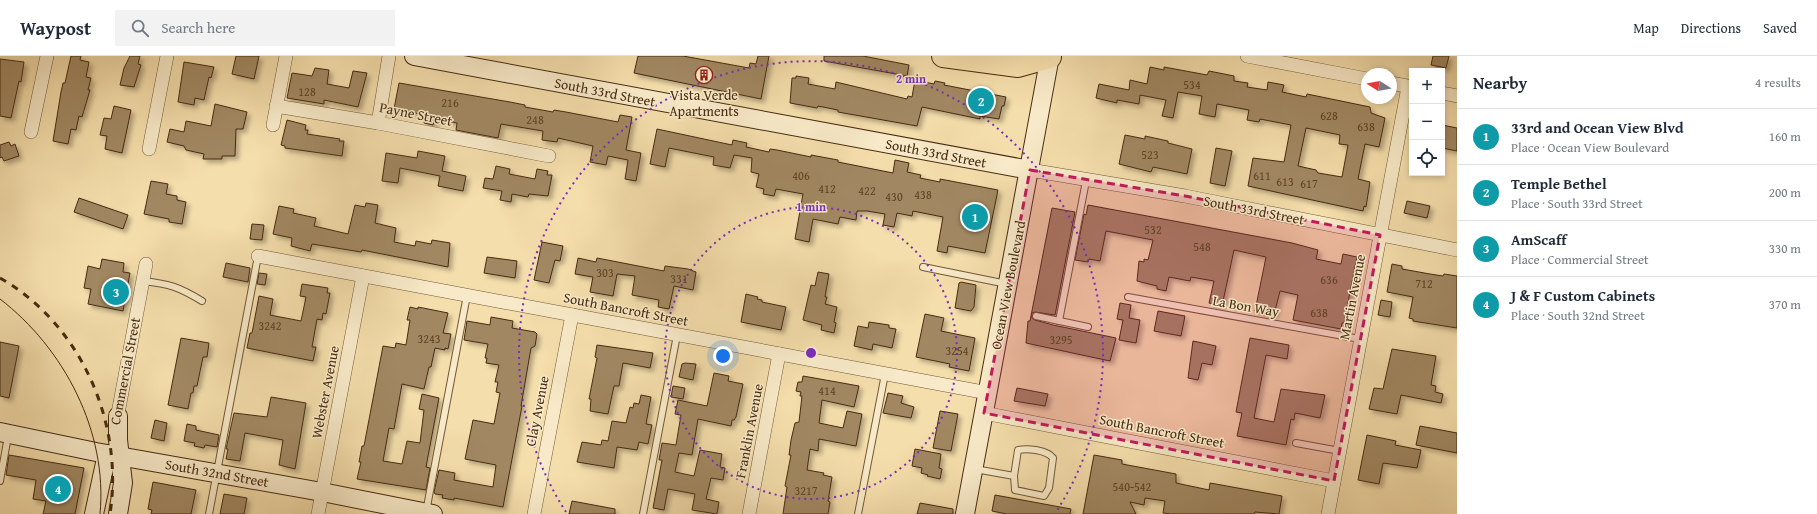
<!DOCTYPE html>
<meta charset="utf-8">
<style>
body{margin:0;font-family:"Gentium Book Plus",serif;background:#f2f2f3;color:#1f2937}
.controls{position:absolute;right:12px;top:12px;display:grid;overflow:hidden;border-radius:0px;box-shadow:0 2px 6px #0003}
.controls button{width:36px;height:36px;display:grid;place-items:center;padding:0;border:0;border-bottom:1px solid #e0e1e3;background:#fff;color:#1f2937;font:20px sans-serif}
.compass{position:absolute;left:1361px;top:12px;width:36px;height:36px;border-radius:50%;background:#fff;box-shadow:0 2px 6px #0003;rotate:281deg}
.you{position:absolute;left:723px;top:300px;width:14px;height:14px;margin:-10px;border:3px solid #fff;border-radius:50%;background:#1a73e8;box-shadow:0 0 0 6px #1a73e833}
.badge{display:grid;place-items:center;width:26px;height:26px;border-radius:50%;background:#ea580c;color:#fff;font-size:13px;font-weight:700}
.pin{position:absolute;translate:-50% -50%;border:2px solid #fff;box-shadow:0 1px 4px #0006}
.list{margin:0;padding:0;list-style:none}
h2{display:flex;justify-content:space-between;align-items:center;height:52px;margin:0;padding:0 16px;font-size:17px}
h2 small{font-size:13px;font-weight:400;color:#747a83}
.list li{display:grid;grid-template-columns:26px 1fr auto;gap:12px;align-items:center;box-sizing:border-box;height:56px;padding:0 16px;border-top:1px solid #e0e1e3}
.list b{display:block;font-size:15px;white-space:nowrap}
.list p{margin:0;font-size:13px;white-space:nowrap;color:#747a83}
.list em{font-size:13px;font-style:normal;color:#747a83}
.icon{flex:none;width:22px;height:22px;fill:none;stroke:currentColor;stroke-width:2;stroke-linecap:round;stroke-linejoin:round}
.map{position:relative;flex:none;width:1457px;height:458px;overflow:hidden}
header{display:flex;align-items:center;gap:24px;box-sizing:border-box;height:56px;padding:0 20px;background:#fff;border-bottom:1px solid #e0e1e3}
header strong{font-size:19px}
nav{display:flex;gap:22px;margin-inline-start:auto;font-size:14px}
.search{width:280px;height:36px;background:#f2f2f3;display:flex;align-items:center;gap:10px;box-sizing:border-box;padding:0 14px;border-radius:0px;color:#747a83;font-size:15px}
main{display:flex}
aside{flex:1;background:#fff}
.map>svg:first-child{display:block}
.building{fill:#a18862;stroke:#472a12;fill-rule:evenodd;filter:url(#shadow)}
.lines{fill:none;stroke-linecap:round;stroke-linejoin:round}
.lane-casing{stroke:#725738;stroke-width:8}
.street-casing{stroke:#725738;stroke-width:14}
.secondary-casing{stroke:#472a12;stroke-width:20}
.highway-casing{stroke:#472a12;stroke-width:24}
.lane{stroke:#f8eac8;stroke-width:6}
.street{stroke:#f8eac8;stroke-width:13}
.secondary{stroke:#f8eac8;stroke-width:18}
.highway{stroke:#f4deab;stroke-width:22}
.tram{stroke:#472a12;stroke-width:1}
.rail{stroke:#472a12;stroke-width:3;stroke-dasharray:7 7;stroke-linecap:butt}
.marked{fill:#c2185b;fill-opacity:0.2;stroke:#c2185b;stroke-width:3;stroke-dasharray:8 5;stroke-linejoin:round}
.ring{fill:none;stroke:#7b2cbf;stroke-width:2;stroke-dasharray:2 4}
.labels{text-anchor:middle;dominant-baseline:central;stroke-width:3;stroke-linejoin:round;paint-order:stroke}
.number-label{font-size:12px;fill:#5e4226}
.street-label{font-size:14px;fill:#472a12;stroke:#f8eac8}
.poi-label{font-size:14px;fill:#472a12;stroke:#f8eac8}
.centre{fill:#7b2cbf;stroke:#f8eac8;stroke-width:2}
.ring-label{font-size:12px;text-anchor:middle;font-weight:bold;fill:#7b2cbf;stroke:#f8eac8;stroke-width:3;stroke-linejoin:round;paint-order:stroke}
</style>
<header>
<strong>Waypost</strong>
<div class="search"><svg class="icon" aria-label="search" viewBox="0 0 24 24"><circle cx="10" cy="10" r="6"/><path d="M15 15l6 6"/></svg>Search here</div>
<nav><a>Map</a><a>Directions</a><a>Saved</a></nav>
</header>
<main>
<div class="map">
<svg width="1457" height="458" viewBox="0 0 1457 458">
<defs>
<filter id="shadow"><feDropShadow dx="3.5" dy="3.5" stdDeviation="2" flood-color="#0004"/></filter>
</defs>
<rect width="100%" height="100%" fill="#f4deab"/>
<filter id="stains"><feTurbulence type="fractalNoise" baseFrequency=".005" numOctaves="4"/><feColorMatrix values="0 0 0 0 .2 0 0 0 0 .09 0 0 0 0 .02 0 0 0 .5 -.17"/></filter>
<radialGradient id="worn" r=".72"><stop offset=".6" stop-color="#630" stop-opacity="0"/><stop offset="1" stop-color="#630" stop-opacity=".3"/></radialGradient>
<g class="building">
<path d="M 71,0 L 81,0 L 80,4 L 89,6 L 86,21 L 91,22 L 88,34 L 90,34 L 82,61 L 79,60 L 76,74 L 71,73 L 68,88 L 53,85 L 61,36 L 63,27 L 65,27 Z"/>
<path d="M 130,0 L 140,0 L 138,8 L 141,9 L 134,31 L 120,29 L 124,12 Z"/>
<path d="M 236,0 L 259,0 L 254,23 L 232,18 Z"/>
<path d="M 638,0 L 683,0 L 749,12 L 750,7 L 756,8 L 758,0 L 769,0 L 761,43 L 634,17 Z"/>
<path d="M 824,0 L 863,0 L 909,9 L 907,20 L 824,5 Z"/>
<path d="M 1433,0 L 1449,0 L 1446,12 L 1431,9 Z"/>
<path d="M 0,3 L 24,6 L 21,26 L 19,25 L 11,62 L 0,60 Z"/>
<path d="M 184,6 L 214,11 L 211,22 L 209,21 L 204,44 L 195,42 L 194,49 L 178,46 Z"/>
<path d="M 1150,11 L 1164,14 L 1164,11 L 1207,19 L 1209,15 L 1234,20 L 1234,25 L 1248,27 L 1247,31 L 1267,34 L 1268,26 L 1284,29 L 1282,36 L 1306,41 L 1307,38 L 1370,51 L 1371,57 L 1385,62 L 1379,91 L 1365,88 L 1358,123 L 1370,126 L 1366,151 L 1364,150 L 1363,155 L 1248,130 L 1253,102 L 1284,106 L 1291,69 L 1260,63 L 1259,66 L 1247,64 L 1249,54 L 1217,48 L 1215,61 L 1199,58 L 1202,40 L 1178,36 L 1173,62 L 1162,60 L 1166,44 L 1140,39 L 1139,48 L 1117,44 L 1117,47 L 1096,42 L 1099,28 L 1129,34 L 1130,24 L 1147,28 ZM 1306,72 L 1340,79 L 1339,88 L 1348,89 L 1342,121 L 1318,117 L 1316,114 L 1298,110 Z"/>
<path d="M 315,12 L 329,14 L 327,28 L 349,32 L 353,15 L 367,17 L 358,51 L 324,44 L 324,48 L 287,42 L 292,17 L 312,20 Z"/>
<path d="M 796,20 L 809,22 L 808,28 L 835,33 L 836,26 L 907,43 L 908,40 L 912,41 L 915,24 L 934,28 L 935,25 L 945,27 L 944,29 L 1006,41 L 1004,50 L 1002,50 L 999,63 L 980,60 L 980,63 L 922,51 L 917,70 L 838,56 L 838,54 L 818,50 L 817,52 L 790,47 L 792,22 L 796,22 Z"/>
<path d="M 399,27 L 510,46 L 525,49 L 525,51 L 553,56 L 554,54 L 566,56 L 618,66 L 620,59 L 632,61 L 626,94 L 641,97 L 636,125 L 625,123 L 628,104 L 608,100 L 606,109 L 590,106 L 593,90 L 558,82 L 557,86 L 542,84 L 543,75 L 501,68 L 498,82 L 456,74 L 457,67 L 435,62 L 433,69 L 424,67 L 426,59 L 394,53 Z"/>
<path d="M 215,48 L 247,56 L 243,73 L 236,73 L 235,100 L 222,100 L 222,103 L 203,103 L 204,98 L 186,94 L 184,90 L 167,86 L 170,73 L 184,76 L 186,65 L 211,70 Z"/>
<path d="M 114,50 L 131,54 L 122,97 L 105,93 L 107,80 L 100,79 L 104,62 L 111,63 Z"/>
<path d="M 287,64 L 306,69 L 305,74 L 308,74 L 307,78 L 340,83 L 339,85 L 344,85 L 342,100 L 285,92 L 285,90 L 281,89 Z"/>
<path d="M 1442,69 L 1457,72 L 1457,95 L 1442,92 Z"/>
<path d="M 657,73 L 732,89 L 733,84 L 747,87 L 746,91 L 769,96 L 770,93 L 777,94 L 811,101 L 811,99 L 838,104 L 838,106 L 893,117 L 895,104 L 909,107 L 907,116 L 921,119 L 920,122 L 940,126 L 940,123 L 998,134 L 985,197 L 948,190 L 947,197 L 937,195 L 943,161 L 913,155 L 912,160 L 897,157 L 894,171 L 883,169 L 885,158 L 867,155 L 857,155 L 856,164 L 840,161 L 838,168 L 813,163 L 809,186 L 795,183 L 803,138 L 776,133 L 774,140 L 763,138 L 764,133 L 756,131 L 759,118 L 751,116 L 752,102 L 734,99 L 730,112 L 713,109 L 714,101 L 669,92 L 665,111 L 650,108 Z"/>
<path d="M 1125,79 L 1145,83 L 1145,80 L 1168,85 L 1168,87 L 1192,93 L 1187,118 L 1153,111 L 1151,116 L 1119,108 Z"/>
<path d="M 9,86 L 11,90 L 15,88 L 19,100 L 4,105 L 2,101 L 0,102 L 0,89 Z"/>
<path d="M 1216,92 L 1232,95 L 1225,130 L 1210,127 Z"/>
<path d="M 418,95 L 445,100 L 442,115 L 466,120 L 463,135 L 438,130 L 440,120 L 400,112 L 398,127 L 382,125 L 386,97 L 417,102 Z"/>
<path d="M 496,110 L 510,113 L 509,118 L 535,123 L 537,113 L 548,115 L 547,119 L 552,119 L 548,140 L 529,138 L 528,141 L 512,138 L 511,146 L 500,144 L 502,135 L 483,132 L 485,122 L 493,123 Z"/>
<path d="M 151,125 L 168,128 L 166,138 L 177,140 L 177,144 L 186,146 L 182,168 L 169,166 L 169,163 L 144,158 Z"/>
<path d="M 79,142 L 128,159 L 123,173 L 74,156 Z"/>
<path d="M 1407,145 L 1430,150 L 1427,162 L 1404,157 Z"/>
<path d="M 366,147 L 378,149 L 375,167 L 396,172 L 394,186 L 415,190 L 416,185 L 431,188 L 432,184 L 450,187 L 448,211 L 362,194 L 361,196 L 312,188 L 310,195 L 291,190 L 292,182 L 273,178 L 279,150 L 294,153 L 293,157 L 316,162 L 314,170 L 348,178 L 355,149 L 365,151 Z"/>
<path d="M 1088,149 L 1292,187 L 1318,194 L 1316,203 L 1341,208 L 1343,198 L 1357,201 L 1344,267 L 1342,267 L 1341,273 L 1293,264 L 1298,239 L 1280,235 L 1274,259 L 1255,255 L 1266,201 L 1234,194 L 1222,250 L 1209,247 L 1214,225 L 1191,221 L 1190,225 L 1169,221 L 1166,235 L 1157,233 L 1157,230 L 1137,225 L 1139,205 L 1144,206 L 1144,203 L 1148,204 L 1153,184 L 1106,175 L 1100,205 L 1089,203 L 1088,206 L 1075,204 L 1084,158 L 1086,159 Z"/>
<path d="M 1052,152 L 1075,156 L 1055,259 L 1035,256 L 1032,257 L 1032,262 L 1035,264 L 1053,269 L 1116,282 L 1110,305 L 1026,287 L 1028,265 L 1030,265 Z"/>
<path d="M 252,168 L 264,169 L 262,184 L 250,183 Z"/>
<path d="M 542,186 L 563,190 L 560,205 L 555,204 L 549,227 L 534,224 Z"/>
<path d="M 487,201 L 517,205 L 515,222 L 484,217 Z"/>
<path d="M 578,202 L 596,206 L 597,202 L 664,215 L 665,210 L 688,213 L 696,216 L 693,234 L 674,230 L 669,253 L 658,251 L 659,244 L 632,239 L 635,220 L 617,218 L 613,240 L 590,236 L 593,221 L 575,218 Z"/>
<path d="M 102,203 L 124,207 L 123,216 L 130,217 L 123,255 L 88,248 L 91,233 L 84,232 L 88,210 L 100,213 Z"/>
<path d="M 226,207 L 250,212 L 248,226 L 223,221 Z"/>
<path d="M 1392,208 L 1402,210 L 1402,213 L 1430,218 L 1443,220 L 1444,218 L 1457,220 L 1457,272 L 1413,265 L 1413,263 L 1409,262 L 1413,241 L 1387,236 Z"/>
<path d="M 818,216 L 829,218 L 825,241 L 827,241 L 825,248 L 837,251 L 834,266 L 836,267 L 834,277 L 821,274 L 822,269 L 803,264 L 811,229 L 815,230 Z"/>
<path d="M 259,217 L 267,218 L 265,229 L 257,228 Z"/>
<path d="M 961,226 L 976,229 L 974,251 L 971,255 L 955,252 L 959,227 Z"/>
<path d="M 302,228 L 328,232 L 327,237 L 330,237 L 326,258 L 323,257 L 322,264 L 317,263 L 312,291 L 316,291 L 313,305 L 247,292 L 250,277 L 252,277 L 259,240 L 273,243 L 270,259 L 301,265 L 306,241 L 300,240 Z"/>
<path d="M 746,238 L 758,241 L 757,243 L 762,244 L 762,246 L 786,251 L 781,274 L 741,266 Z"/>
<path d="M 1381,244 L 1392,246 L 1390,261 L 1378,259 Z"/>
<path d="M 1120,247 L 1131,249 L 1129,262 L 1140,264 L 1136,287 L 1119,284 L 1123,264 L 1117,263 Z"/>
<path d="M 410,251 L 418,253 L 418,251 L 448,257 L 443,277 L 451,278 L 448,293 L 445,292 L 445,294 L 435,292 L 431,311 L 429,311 L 424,333 L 402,328 L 394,373 L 389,372 L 383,405 L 402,408 L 407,385 L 420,387 L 424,354 L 419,353 L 422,338 L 439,342 L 426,411 L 430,412 L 426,434 L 357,423 L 361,406 L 359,406 L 362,390 L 364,390 L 383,290 L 395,292 L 396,287 L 406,289 L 410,264 L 407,264 Z"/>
<path d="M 1158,255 L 1185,260 L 1181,280 L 1154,275 Z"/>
<path d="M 925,258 L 944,262 L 941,275 L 975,282 L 969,315 L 949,311 L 950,308 L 916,301 Z"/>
<path d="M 491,261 L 513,265 L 512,272 L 535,276 L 537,278 L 535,290 L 531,292 L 521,350 L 522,350 L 503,451 L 454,442 L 454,444 L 442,442 L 443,439 L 435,438 L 434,436 L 439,414 L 455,417 L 454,424 L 493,431 L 496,409 L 465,403 L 473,364 L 494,368 L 500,337 L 496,336 L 498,326 L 495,326 L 499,309 L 486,307 L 487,302 L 485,302 L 488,288 L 464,284 L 467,265 L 490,269 Z"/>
<path d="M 869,266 L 889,269 L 889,272 L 896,273 L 892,292 L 873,288 L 872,294 L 854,290 L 858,270 L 868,272 Z"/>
<path d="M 181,282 L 209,287 L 207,301 L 203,301 L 197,330 L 194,330 L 193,337 L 191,337 L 188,353 L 168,349 Z"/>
<path d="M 1250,282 L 1289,289 L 1287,303 L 1266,299 L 1254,362 L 1274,366 L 1281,333 L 1325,339 L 1320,362 L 1295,357 L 1294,364 L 1291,363 L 1286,389 L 1237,380 L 1242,357 L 1236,356 Z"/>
<path d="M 1193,285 L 1216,290 L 1212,309 L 1202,307 L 1198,324 L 1188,322 Z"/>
<path d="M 0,286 L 19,290 L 9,342 L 0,340 Z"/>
<path d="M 597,289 L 653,297 L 650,312 L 623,307 L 619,330 L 614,330 L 608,358 L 590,355 L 591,343 L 589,343 L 597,302 L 595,301 Z"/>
<path d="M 1392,293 L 1436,300 L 1431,329 L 1436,330 L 1435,336 L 1443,338 L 1441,347 L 1401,339 L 1397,358 L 1369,353 L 1374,332 L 1383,333 Z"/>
<path d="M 685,307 L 696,308 L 693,324 L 679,321 L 682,308 Z"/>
<path d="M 714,317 L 729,320 L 728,325 L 743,328 L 736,361 L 734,364 L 732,364 L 731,370 L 698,363 L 692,399 L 679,397 L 675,416 L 694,420 L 700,394 L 722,398 L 720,411 L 725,412 L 723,424 L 711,422 L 706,443 L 719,446 L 717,458 L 692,454 L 695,438 L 668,433 L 664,454 L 653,452 L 662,404 L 659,404 L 662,387 L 676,389 L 681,359 L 675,358 L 678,344 L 707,350 Z"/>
<path d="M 803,320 L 859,330 L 854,351 L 822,344 L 819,367 L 843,372 L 847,355 L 862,358 L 856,390 L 819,383 L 818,395 L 810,393 L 807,414 L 824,417 L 823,419 L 832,421 L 828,445 L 830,446 L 828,458 L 783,458 L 787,431 L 785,430 L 791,399 L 789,399 L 791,384 L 795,367 L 799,366 L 802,340 L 800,340 L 801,336 L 796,335 L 798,326 L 802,326 Z"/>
<path d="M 673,330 L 685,332 L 683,343 L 671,341 Z"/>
<path d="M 1017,332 L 1048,338 L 1045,350 L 1014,345 Z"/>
<path d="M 888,337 L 903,340 L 901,347 L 914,351 L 911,362 L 883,357 Z"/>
<path d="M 641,339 L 651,341 L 646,368 L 652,369 L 648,388 L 639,386 L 637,394 L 617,391 L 614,412 L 577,406 L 582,386 L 601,389 L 602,384 L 608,385 L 612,365 L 626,367 L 630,351 L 633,352 L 634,347 L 639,348 Z"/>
<path d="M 271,341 L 306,347 L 295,413 L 279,409 L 283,384 L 245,377 L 240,405 L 226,403 L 228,393 L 226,393 L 234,357 L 267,361 Z"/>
<path d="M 940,355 L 958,358 L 951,395 L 933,392 Z"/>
<path d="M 155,364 L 167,367 L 164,385 L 151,382 Z"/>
<path d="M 187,368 L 196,370 L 196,374 L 219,379 L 217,391 L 205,389 L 204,392 L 194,390 L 195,387 L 184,385 Z"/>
<path d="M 1420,370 L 1457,377 L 1457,397 L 1416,389 Z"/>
<path d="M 1367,379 L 1396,385 L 1395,389 L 1421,394 L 1417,412 L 1383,407 L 1379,428 L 1358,424 Z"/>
<path d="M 915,393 L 941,398 L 939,412 L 942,413 L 940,423 L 927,420 L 928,419 L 921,417 L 922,412 L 912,410 Z"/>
<path d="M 9,399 L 84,412 L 75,458 L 43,458 L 46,445 L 33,443 L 36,424 L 6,419 Z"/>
<path d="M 1094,399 L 1122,404 L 1122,408 L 1176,418 L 1176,427 L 1209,434 L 1210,427 L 1282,440 L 1279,458 L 1255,456 L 1254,458 L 1171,458 L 1163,457 L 1165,445 L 1145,442 L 1144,449 L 1130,446 L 1136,458 L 1083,458 Z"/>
<path d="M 153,426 L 196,434 L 191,458 L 151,458 L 152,454 L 148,453 Z"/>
<path d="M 224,438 L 247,442 L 244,458 L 220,458 Z"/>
<path d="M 995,439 L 1071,453 L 1070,458 L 1007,458 L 992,455 Z"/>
<path d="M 572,445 L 615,453 L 615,458 L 569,458 Z"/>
<path d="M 920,447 L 953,453 L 953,458 L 917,458 Z"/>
</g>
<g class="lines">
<defs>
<g id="lane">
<path d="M 923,211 L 1007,228"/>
<path d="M 143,225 C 170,228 179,231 202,245"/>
<path d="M 1128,241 L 1360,283"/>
<path d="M 1036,260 L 1088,271"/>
<path d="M 1059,265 L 1086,125"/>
<path d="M 1296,387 L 1340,395"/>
<path d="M 975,413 L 1014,420 L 1015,434 L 1044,440 L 1049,432 L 1053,402 C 1047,394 1028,392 1018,394 L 1014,420"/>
<path d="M 0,425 L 8,380"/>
<path d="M 426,456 L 467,239"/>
<path d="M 209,458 L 258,200"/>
<path d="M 643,458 L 677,279"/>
<path d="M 858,458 L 885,318"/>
</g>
<g id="street">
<path d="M 1247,0 L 1367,23"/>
<path d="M 1391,27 L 1412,31"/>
<path d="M 1442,37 L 1457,40"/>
<path d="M 276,50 L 378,67 L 549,100"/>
<path d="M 378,67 L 389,0"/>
<path d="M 273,69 L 286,0"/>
<path d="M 31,76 L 47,0"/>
<path d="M 149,93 L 167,0"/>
<path d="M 1030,114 L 1185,140 L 1457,194"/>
<path d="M 258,200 L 988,337"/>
<path d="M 984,357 L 1334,425"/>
<path d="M 116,368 L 146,208"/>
<path d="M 318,458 L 363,220"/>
<path d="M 534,458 L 572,259"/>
<path d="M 749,458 L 779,298"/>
<path d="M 1328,458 L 1408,31"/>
</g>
<g id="secondary">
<path d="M 414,0 L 1030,114"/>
<path d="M 0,376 L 96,396 L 322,436 L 433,458"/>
<path d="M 94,458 L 107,398"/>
<path d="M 118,458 L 123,427 L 118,384 L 118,360"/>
<path d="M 965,458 L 1050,0"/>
</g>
<path id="highway" d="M 943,0 L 1018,10 L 1050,1"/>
</defs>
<use href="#lane" class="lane-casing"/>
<use href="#street" class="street-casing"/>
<use href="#secondary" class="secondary-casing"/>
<use href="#highway" class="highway-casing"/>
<use href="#lane" class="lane"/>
<use href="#street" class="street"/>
<use href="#secondary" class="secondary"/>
<use href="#highway" class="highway"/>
<path class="tram" d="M 0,243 C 64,292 108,376 100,458"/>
<path class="rail" d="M 0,222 C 81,268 124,367 110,458"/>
</g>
<path class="marked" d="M 1030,114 L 1185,140 L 1380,179 L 1334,425 L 984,357 Z"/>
<g class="ring">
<circle cx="811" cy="297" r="146"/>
<path d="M566 456A292 292 0 1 1 1056 456"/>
</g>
<defs>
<symbol id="building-ring" viewBox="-11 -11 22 22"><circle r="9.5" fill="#f8eac8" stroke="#8f2418" stroke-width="1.5"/><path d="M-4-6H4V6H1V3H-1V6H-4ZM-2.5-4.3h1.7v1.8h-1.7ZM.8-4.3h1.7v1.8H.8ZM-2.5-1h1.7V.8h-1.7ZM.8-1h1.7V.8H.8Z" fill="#8f2418"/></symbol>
</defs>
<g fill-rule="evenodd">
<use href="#building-ring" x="694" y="9" width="20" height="20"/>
</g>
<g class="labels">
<g class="number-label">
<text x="1192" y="28">534</text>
<text x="307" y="35">128</text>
<text x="450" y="46">216</text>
<text x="1329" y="59">628</text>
<text x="535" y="63">248</text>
<text x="1366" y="70">638</text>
<text x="1150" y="98">523</text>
<text x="801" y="119">406</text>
<text x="1262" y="119">611</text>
<text x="1285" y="125">613</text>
<text x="1309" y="127">617</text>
<text x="827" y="132">412</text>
<text x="867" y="134">422</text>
<text x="923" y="138">438</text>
<text x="894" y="140">430</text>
<text x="1153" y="173">532</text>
<text x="1202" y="190">548</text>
<text x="605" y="216">303</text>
<text x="679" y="222">331</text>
<text x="1329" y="223">636</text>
<text x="1424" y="227">712</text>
<text x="1319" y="256">638</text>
<text x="270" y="269">3242</text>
<text x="429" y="282">3243</text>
<text x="1061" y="283">3295</text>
<text x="957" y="294">3254</text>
<text x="827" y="334">414</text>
<text x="1132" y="430">540-542</text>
<text x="806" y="434">3217</text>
</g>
<g class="street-label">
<text transform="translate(605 36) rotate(11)">South 33rd Street</text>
<text transform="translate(416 58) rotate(11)">Payne Street</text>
<text transform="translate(936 97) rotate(11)">South 33rd Street</text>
<text transform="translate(1254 154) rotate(11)">South 33rd Street</text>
<text transform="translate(1008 229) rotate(-79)">Ocean View Boulevard</text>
<text transform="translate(1352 241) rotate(-79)">Martin Avenue</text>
<text transform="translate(1246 250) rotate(10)">La Bon Way</text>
<text transform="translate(626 253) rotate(11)">South Bancroft Street</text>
<text transform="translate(125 315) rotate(-79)">Commercial Street</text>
<text transform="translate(325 336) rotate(-79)">Webster Avenue</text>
<text transform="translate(537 355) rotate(-79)">Clay Avenue</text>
<text transform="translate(749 375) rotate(-79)">Franklin Avenue</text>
<text transform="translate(1162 375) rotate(11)">South Bancroft Street</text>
<text transform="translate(217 417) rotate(10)">South 32nd Street</text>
</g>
<g class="poi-label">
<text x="704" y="39">Vista Verde<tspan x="704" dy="16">Apartments</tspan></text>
</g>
</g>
<circle cx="811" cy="297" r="6" class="centre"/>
<g class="ring-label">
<text x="911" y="27">2 min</text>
<text x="811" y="155">1 min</text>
</g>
<rect width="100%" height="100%" filter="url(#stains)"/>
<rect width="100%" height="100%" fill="url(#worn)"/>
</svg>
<div class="controls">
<button>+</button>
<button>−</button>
<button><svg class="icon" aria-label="locate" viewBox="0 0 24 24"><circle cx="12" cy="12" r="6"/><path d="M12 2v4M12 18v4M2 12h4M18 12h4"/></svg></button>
</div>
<svg class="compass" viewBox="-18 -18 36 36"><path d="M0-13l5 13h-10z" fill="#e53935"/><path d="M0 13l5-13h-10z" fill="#747a83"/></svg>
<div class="you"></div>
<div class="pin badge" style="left:975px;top:161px;background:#0f9aa8">1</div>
<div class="pin badge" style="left:981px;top:45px;background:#0f9aa8">2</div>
<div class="pin badge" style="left:116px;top:236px;background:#0f9aa8">3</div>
<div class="pin badge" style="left:58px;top:433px;background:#0f9aa8">4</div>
</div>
<aside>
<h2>Nearby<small>4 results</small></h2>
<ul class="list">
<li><span class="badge" style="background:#0f9aa8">1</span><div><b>33rd and Ocean View Blvd</b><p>Place · Ocean View Boulevard</p></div><em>160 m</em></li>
<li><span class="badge" style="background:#0f9aa8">2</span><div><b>Temple Bethel</b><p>Place · South 33rd Street</p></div><em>200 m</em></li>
<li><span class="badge" style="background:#0f9aa8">3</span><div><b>AmScaff</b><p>Place · Commercial Street</p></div><em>330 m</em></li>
<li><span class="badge" style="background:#0f9aa8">4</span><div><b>J &amp; F Custom Cabinets</b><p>Place · South 32nd Street</p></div><em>370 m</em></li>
</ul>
</aside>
</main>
